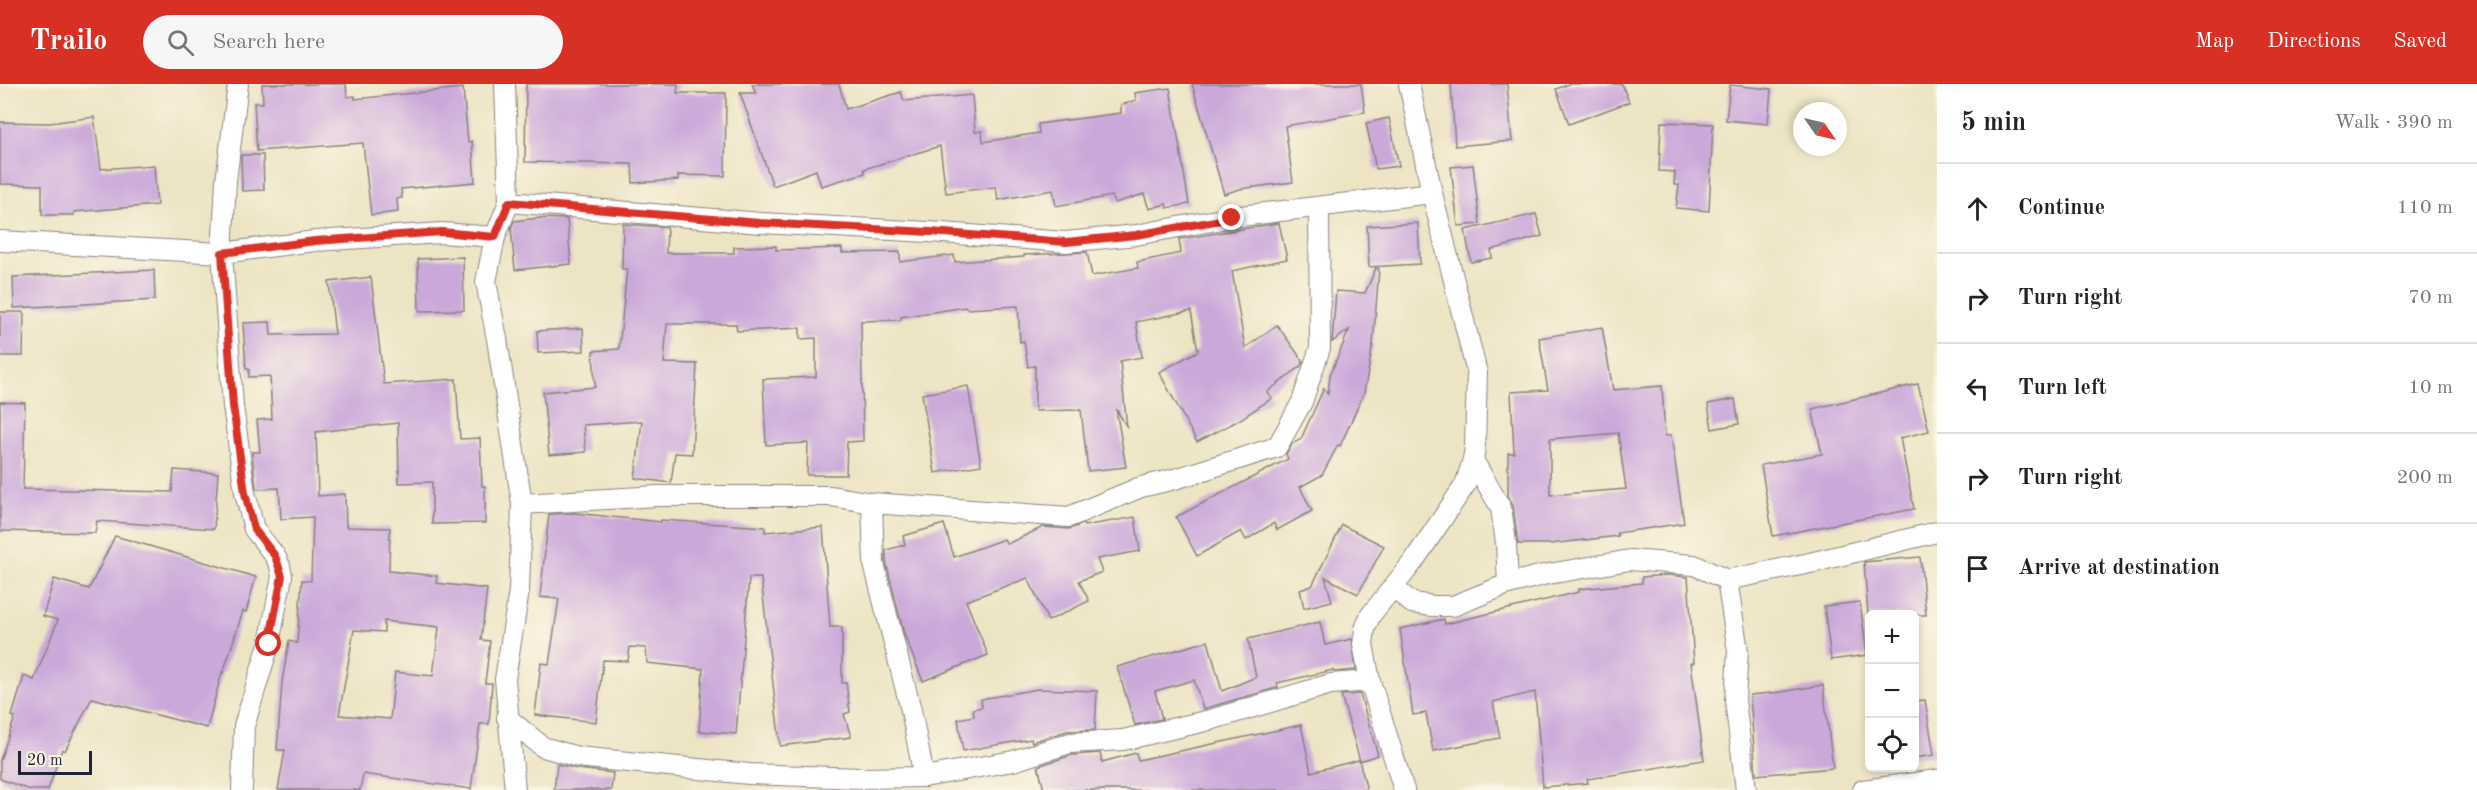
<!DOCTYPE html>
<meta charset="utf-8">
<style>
body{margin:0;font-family:"Old Standard TT",serif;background:#f6f6f6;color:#222}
.controls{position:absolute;right:18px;bottom:18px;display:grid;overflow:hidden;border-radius:9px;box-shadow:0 3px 9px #0003}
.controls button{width:54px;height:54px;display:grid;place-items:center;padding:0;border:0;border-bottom:2px solid #e0e0e0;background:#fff;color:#222;font:30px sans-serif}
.compass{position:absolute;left:1793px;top:18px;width:54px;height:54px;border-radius:50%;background:#fff;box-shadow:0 3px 9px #0003;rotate:124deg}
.scale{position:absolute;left:18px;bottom:15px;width:74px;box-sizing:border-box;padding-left:6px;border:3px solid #22223b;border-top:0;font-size:16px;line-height:21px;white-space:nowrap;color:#22223b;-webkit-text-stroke:4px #fcf5e5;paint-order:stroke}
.stop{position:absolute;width:18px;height:18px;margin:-14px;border:4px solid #d93025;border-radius:50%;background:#fff}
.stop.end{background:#d93025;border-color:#fff;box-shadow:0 2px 6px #0008}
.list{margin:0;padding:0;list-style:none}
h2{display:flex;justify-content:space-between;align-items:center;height:78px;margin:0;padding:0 24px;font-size:26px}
h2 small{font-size:20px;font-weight:400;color:#767676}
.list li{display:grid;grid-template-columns:39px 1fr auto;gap:18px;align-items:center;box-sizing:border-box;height:90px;padding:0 24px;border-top:2px solid #e0e0e0}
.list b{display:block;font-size:22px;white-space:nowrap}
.list em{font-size:20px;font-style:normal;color:#767676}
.icon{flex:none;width:33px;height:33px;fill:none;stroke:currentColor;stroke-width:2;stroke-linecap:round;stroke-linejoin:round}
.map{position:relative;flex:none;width:1937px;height:706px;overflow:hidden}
header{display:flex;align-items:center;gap:36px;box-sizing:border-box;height:84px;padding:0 30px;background:#d93025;color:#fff}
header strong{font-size:28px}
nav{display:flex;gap:33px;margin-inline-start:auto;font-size:21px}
.search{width:420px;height:54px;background:#f6f6f6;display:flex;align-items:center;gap:15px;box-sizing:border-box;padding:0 21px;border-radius:33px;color:#767676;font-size:22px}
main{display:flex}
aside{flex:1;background:#fff}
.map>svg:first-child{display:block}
.building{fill:#caa8da;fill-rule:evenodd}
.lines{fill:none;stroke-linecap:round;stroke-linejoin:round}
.street-casing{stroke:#888380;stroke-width:22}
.street{stroke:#fff;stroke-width:20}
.route{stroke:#d93025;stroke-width:8}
</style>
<header>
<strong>Trailo</strong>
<div class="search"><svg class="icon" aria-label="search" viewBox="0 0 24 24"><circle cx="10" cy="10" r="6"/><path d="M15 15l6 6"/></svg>Search here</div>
<nav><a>Map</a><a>Directions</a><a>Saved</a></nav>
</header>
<main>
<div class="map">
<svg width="1937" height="706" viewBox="0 0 1937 706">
<rect width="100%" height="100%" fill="#fcf5e5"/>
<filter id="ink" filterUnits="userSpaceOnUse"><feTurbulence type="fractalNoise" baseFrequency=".0167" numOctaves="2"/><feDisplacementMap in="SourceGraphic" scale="12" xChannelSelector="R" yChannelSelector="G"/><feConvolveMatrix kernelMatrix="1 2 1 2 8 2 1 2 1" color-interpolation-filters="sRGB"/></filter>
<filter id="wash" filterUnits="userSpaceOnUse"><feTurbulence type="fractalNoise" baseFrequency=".008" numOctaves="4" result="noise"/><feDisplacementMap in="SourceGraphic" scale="24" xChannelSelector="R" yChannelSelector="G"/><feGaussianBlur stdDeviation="1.35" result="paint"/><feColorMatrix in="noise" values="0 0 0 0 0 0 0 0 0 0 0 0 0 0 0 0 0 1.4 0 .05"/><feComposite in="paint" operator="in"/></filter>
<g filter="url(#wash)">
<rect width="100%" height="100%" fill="#ede4c4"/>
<g id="blocks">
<g class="building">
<path d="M 262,0 L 346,0 L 347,13 L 355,12 L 355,15 L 463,4 L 468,58 L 472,57 L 475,98 L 401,105 L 402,114 L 397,115 L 398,128 L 371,131 L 363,59 L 257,67 L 254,19 L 263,19 Z"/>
<path d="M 526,0 L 678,0 L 677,9 L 726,9 L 725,92 L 678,91 L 678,96 L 633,99 L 632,80 L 525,78 Z"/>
<path d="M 752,0 L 839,0 L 846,25 L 901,8 L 904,17 L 972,11 L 975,48 L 982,47 L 983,58 L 1039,49 L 1038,40 L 1121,29 L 1121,21 L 1136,16 L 1135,9 L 1170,4 L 1189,120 L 1167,124 L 1166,120 L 1149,125 L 1144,110 L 1115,119 L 1112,112 L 1056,122 L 1053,106 L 998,116 L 996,103 L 946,109 L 940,62 L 864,85 L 865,89 L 821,102 L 816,86 L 773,102 L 740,9 L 756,9 Z"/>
<path d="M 1192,0 L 1361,0 L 1365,28 L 1285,42 L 1293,98 L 1240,105 L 1224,110 Z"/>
<path d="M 1451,0 L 1507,0 L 1512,57 L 1455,62 Z"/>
<path d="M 1569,0 L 1622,0 L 1629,18 L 1569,40 L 1556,5 Z"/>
<path d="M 1730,1 L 1771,5 L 1768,40 L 1726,36 Z"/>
<path d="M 94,33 L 101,85 L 154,81 L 157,121 L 74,128 L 74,131 L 42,131 L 42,101 L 0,100 L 0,38 L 50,39 Z"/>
<path d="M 1389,34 L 1399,82 L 1376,85 L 1366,39 Z"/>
<path d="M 1661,38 L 1713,40 L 1709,127 L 1676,124 L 1679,101 L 1674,101 L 1675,88 L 1659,87 Z"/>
<path d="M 241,71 L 263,71 L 264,106 L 242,107 Z"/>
<path d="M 1473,81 L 1480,140 L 1458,142 L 1451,83 Z"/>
<path d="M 1536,130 L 1542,152 L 1491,166 L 1492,174 L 1471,178 L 1465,146 Z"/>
<path d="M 539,134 L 567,135 L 571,180 L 515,186 L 511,144 L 514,137 Z"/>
<path d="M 1279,139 L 1287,175 L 1232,187 L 1245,264 L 1277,241 L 1303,277 L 1301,282 L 1267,308 L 1272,314 L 1239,336 L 1197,358 L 1159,288 L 1198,267 L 1191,227 L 1136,238 L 1142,273 L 1120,277 L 1127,343 L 1116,325 L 1126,383 L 1088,387 L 1081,326 L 1035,327 L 1035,282 L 1028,283 L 1024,257 L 1020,258 L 1018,222 L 967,225 L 966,223 L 901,233 L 901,236 L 861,237 L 863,357 L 847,358 L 846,391 L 807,391 L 808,359 L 766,361 L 763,295 L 816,293 L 816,254 L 800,255 L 800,244 L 737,247 L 736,240 L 667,240 L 664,279 L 697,280 L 692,370 L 675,369 L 671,399 L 635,394 L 642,337 L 583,341 L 586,368 L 549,371 L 543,308 L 595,303 L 593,267 L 619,265 L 627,185 L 622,185 L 623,140 L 667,143 L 666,169 L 734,169 L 734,163 L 776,162 L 776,166 L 842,164 L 842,169 L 900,168 L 900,178 L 954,171 L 955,178 L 1024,173 L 1024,171 L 1087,168 L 1092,192 L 1138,184 L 1137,178 L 1181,169 L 1179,155 Z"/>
<path d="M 1418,139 L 1420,180 L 1369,183 L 1367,142 Z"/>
<path d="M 463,173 L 464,226 L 419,227 L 418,175 Z"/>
<path d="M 1376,184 L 1379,185 L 1373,260 L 1364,309 L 1340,362 L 1338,361 L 1322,391 L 1300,403 L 1312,427 L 1277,446 L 1274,439 L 1246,456 L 1241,447 L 1197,472 L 1176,433 L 1288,375 L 1286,370 L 1292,360 L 1301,355 L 1324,304 L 1328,310 L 1330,291 L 1349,246 L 1332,258 L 1336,207 L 1365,209 Z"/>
<path d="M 154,186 L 155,216 L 14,224 L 13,193 Z"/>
<path d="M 371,193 L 384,300 L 456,295 L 460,355 L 480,354 L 482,402 L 485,402 L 485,439 L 432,440 L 432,398 L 399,399 L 398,339 L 316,348 L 318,412 L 345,410 L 346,443 L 390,444 L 389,487 L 437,492 L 436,499 L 487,505 L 481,556 L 490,557 L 485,599 L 492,599 L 489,640 L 480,640 L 471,705 L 363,690 L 360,706 L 278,706 L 285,666 L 277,666 L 282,598 L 289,557 L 297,559 L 302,496 L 311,497 L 313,433 L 281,435 L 279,404 L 256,405 L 252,368 L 260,368 L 257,336 L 272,335 L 270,292 L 249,293 L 249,285 L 246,285 L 243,239 L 270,238 L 271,251 L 335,250 L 329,198 ZM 384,537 L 439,543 L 433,592 L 395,588 L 390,635 L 339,631 L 354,546 L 384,548 Z"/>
<path d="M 0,228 L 24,228 L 23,272 L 0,272 Z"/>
<path d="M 1602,243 L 1613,306 L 1662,302 L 1665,352 L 1671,351 L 1684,439 L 1617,449 L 1618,452 L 1550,460 L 1518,460 L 1513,422 L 1508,411 L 1508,369 L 1514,369 L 1511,308 L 1548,306 L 1539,254 ZM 1618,349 L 1626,405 L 1550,411 L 1550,355 Z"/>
<path d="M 583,244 L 584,267 L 538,269 L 537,247 Z"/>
<path d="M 1918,300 L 1929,347 L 1900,354 L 1914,425 L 1773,452 L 1761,381 L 1822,370 L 1812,325 Z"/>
<path d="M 968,302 L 981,381 L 935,389 L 922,310 Z"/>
<path d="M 1735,315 L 1739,340 L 1712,345 L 1708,320 Z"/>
<path d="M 0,318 L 25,319 L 23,405 L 172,408 L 174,386 L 218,389 L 214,445 L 97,437 L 95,449 L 0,447 Z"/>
<path d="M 574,429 L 661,438 L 661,436 L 765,443 L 765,448 L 823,443 L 830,543 L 842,543 L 842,599 L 846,599 L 850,628 L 844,630 L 851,653 L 780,662 L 761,494 L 749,494 L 736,650 L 699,647 L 703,585 L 647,579 L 646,564 L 630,563 L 628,577 L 603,576 L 596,638 L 535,631 L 541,579 L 549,580 L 559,515 L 540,513 L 549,430 Z"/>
<path d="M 1135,433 L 1140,467 L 1097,475 L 1102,488 L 1079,497 L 1089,517 L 1048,537 L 1028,494 L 966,517 L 988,571 L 923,597 L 904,550 L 886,478 L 886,466 L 905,461 L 903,452 L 944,440 L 954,473 L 1004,455 L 1007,460 L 1043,443 L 1069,445 L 1083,440 L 1084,442 Z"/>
<path d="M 1342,441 L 1384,462 L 1358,510 L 1325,493 L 1332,517 L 1304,524 L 1300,506 L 1312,502 Z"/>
<path d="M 115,452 L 256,493 L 246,528 L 243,527 L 223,589 L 222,588 L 207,644 L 92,614 L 65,667 L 62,665 L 48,706 L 30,706 L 0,695 L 0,676 L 15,633 L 12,632 L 24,592 L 34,596 L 58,536 L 43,532 L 54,495 L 89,505 Z"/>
<path d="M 1920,473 L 1926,531 L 1868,531 L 1864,478 Z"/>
<path d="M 1668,491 L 1688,493 L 1694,579 L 1691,579 L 1704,676 L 1587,695 L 1588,699 L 1543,703 L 1535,608 L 1493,618 L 1500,654 L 1433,667 L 1426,629 L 1413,631 L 1400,545 L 1444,535 L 1445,540 L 1579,508 L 1579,505 L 1642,499 L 1642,493 Z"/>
<path d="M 1860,518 L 1867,571 L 1831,576 L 1824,522 Z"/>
<path d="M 1320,538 L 1325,561 L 1352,555 L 1356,586 L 1334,588 L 1333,586 L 1277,599 L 1278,603 L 1276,604 L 1203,625 L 1194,596 L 1155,607 L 1162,635 L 1135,641 L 1117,583 L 1208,557 L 1222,607 L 1256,593 L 1248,555 Z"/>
<path d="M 1823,601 L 1833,684 L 1756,691 L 1750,611 L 1781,608 Z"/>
<path d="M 1038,605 L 1097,607 L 1095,646 L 1067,647 L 1032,658 L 1031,655 L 963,667 L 958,635 L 974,632 L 973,625 L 982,623 L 981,615 Z"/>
<path d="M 1360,610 L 1378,671 L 1360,677 L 1341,611 Z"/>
<path d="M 1925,616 L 1934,671 L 1914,674 L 1914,617 Z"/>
<path d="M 1301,641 L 1311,688 L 1359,676 L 1367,706 L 1044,706 L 1038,682 L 1072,671 L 1100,669 L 1102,678 L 1136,669 L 1138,676 Z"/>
<path d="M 557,680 L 577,685 L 613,689 L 611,706 L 554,706 Z"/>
</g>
</g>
</g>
<g filter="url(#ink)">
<use href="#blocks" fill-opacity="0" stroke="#888380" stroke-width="1.5"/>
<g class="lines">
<defs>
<g id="street">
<path d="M 238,0 L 226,97 L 222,169 L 233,322 L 245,409 L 254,445 L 275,472 L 280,482 L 282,492 L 269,560 L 244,642 L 242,706"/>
<path d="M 505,0 L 509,118 L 495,153 L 486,198 L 497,255 L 522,420 L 519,507 L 505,595 L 515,706"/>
<path d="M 509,118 L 761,139 L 929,148 L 1066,158 L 1136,151 L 1232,133 L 1432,109"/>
<path d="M 0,157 L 222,169 L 315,157 L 442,149 L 495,153"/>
<path d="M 1473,376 L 1501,424 L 1506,459 L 1508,500"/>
<path d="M 872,419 L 874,480 L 911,626 L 924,693"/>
<path d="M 522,420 L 658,412 L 831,412 L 872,419 L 1069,433 L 1141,403 L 1175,395 L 1277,363 L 1302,318 L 1320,264 L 1319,123"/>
<path d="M 1727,496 L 1738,567 L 1735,616 L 1746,706"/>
<path d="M 1394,504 L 1412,519 L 1433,522 L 1453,522 L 1508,500 L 1543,491 L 1630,476 L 1694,481 L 1727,496 L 1810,479 L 1937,448"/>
<path d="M 507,634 L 543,663 L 578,673 L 749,690 L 861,694 L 924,693 L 1013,677 L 1070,659 L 1123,656 L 1210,636 L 1331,600 L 1370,597"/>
<path d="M 1404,706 L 1370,597 L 1363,560 L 1365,545 L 1370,532 L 1413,478 L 1465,401 L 1473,376 L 1475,363 L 1477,289 L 1432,109 L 1409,0"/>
<path d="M 1863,706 L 1937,696"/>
</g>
</defs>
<use href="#street" class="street-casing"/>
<use href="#street" class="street"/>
</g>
</g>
<g class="lines" filter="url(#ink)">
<path class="route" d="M 269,560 L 282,492 L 275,472 L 254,445 L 245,409 L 233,322 L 222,169 L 315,157 L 442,148 L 495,153 L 509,118 L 760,139 L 930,148 L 1066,158 L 1136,151 L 1232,134"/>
</g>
</svg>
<div class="controls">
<button>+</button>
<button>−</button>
<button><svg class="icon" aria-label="locate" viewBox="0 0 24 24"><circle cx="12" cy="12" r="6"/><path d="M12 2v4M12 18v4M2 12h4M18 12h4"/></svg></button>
</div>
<svg class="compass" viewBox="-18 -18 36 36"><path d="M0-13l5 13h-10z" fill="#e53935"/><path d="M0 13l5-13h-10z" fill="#767676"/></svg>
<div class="scale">20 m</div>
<div class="stop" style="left:269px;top:560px"></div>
<div class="stop end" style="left:1232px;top:134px"></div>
</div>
<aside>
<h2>5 min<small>Walk · 390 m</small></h2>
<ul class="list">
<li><svg class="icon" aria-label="ahead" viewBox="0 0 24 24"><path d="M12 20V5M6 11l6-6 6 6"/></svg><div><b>Continue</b></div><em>110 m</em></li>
<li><svg class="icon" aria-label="right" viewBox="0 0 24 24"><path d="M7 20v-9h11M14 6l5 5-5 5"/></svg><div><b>Turn right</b></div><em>70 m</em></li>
<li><svg class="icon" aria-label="left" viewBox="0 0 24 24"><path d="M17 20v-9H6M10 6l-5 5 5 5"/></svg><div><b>Turn left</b></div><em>10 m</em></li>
<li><svg class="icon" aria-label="right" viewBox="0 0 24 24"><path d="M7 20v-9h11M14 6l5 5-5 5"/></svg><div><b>Turn right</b></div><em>200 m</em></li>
<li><svg class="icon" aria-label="arrive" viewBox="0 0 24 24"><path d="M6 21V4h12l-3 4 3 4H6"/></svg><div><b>Arrive at destination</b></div></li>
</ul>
</aside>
</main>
